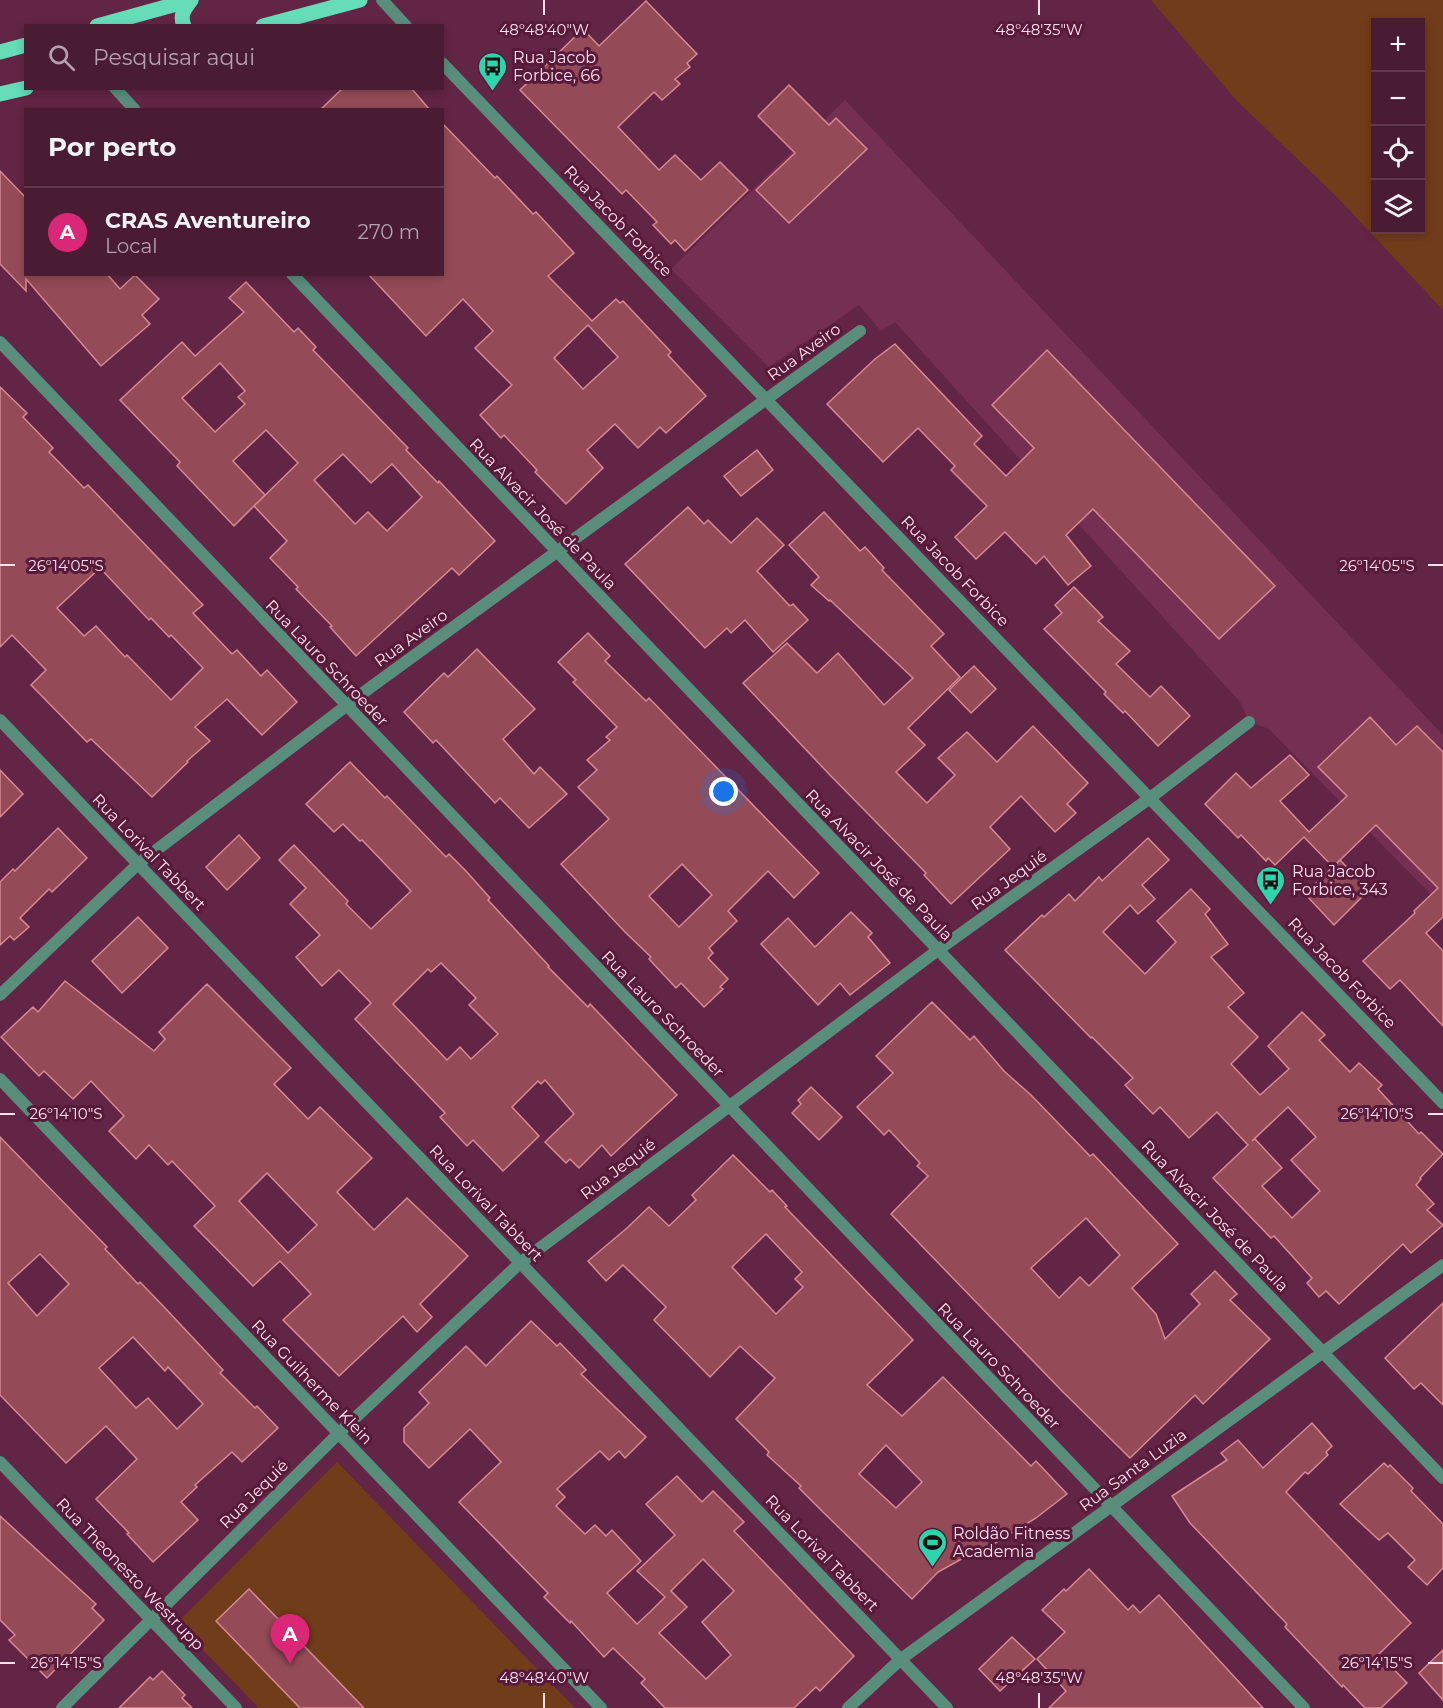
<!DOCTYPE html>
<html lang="pt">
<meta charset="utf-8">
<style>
body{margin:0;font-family:Montserrat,sans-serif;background:#51253c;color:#f1f3f6}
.controls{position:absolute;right:18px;top:18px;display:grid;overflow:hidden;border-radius:0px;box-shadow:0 3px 9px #0003}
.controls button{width:54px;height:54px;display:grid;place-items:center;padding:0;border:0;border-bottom:2px solid #613a4f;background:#4a1c34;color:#f1f3f6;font:30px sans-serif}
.you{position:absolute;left:724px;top:792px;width:21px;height:21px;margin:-15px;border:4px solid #fff;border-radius:50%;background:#1a73e8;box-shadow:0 0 0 9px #1a73e833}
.badge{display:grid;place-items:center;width:39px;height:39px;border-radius:50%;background:#db2777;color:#fff;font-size:20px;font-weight:700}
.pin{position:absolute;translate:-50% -50px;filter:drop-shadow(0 2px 3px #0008)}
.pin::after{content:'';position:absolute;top:32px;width:21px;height:18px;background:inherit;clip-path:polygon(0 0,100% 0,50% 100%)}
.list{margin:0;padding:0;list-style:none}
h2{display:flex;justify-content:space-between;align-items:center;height:78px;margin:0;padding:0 24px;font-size:26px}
h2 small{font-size:20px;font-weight:400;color:#b2a1ac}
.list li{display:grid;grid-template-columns:39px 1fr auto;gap:18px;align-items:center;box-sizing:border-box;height:90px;padding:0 24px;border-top:2px solid #613a4f}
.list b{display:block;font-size:22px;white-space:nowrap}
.list p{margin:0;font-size:20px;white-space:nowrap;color:#b2a1ac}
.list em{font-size:20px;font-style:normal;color:#b2a1ac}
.icon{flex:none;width:33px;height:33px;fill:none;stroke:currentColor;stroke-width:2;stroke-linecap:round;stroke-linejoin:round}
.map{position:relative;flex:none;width:1443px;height:1708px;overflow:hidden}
.search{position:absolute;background:#4a1c34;box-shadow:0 3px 9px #0003;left:24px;top:24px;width:420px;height:66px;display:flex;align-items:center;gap:15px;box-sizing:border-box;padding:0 21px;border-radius:0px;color:#b2a1ac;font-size:22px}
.panel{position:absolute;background:#4a1c34;box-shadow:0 3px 9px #0003;left:24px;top:108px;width:420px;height:168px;border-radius:0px}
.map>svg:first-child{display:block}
.built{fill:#742f52}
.green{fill:#713c1a;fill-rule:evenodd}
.building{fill:#944b57;stroke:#d88993;stroke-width:1.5;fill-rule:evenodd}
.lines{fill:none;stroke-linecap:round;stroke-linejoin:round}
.minor{stroke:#598e7d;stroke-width:12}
.tertiary{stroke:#598e7d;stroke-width:12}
.primary{stroke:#66dcb9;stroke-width:15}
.ticks{fill:none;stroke:#fedeec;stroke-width:2}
.labels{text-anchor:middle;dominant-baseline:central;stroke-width:6;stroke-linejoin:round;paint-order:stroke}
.poi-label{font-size:16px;fill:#fedeec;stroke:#571a3b;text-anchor:start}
.street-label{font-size:16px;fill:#fedeec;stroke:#571a3b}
.ticks-label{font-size:15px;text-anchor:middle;fill:#fedeec;stroke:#571a3b;stroke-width:6;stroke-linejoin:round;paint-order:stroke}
</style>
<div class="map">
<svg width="1443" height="1708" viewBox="0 0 1443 1708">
<rect width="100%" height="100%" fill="#632545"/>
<path class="built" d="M 845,100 L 1443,735 L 1443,907 L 1269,729 L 1249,722 L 1240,702 L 895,322 L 881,331 L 859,305 L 769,367 L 671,269 Z"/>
<g class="green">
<path d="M 1151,0 L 1443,0 L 1443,310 L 1336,196 L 1236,100 ZM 1376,22 L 1420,22 L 1420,230 L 1376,230 Z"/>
<path d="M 337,1462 L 575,1708 L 259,1708 L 177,1623 Z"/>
</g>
<g class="building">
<path d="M 646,1 L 697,54 L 687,63 L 690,67 L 675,79 L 680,84 L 662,100 L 654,92 L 618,127 L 659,170 L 675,155 L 701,180 L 720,162 L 748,190 L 685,251 L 675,240 L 671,244 L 653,225 L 657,222 L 626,190 L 622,194 L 520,90 L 583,29 L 599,46 Z"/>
<path d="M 789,85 L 829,125 L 836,118 L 867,149 L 789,223 L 756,190 L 795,153 L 758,116 Z"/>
<path d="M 343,88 L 411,88 L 430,110 L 320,110 Z"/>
<path d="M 442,123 L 495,178 L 497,176 L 533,214 L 536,212 L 574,253 L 548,276 L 592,321 L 616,299 L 620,303 L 623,301 L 671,352 L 668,355 L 706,396 L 666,433 L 660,427 L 638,448 L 615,424 L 587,450 L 603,468 L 566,504 L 535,472 L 537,470 L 504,435 L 501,438 L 480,415 L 512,385 L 475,348 L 493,331 L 463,299 L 426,336 L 368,274 L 442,274 ZM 588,325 L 618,357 L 583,389 L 554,358 Z"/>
<path d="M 0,171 L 26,198 L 26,274 L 107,274 L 120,289 L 135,275 L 159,299 L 142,315 L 150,324 L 101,366 L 26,279 L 26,291 L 0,264 Z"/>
<path d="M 246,282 L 294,332 L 298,328 L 316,347 L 313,350 L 408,448 L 406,450 L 438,483 L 439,481 L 495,541 L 459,575 L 452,568 L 356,656 L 330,627 L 332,626 L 296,589 L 298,587 L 270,558 L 287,541 L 254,506 L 298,463 L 266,430 L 233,461 L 265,495 L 234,526 L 177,466 L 180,462 L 120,400 L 182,342 L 195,356 L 244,312 L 229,298 ZM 220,363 L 245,391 L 238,397 L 245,404 L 215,432 L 182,398 ZM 343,454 L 371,483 L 392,464 L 422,497 L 387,531 L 368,512 L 355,524 L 314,480 Z"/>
<path d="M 895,344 L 982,436 L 974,444 L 1006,476 L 1034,448 L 992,405 L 1047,350 L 1275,586 L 1219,639 L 1093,509 L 1066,535 L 1091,566 L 1068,585 L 1044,556 L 1036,564 L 1005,532 L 976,559 L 955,537 L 987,506 L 951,470 L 955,466 L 918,428 L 883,462 L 827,404 L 875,359 Z"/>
<path d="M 0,387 L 27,413 L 23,417 L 53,448 L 49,452 L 84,488 L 88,485 L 203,605 L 193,613 L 232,654 L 237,650 L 261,676 L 267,670 L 297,702 L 262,735 L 227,699 L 195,727 L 210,741 L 187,761 L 188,762 L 152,797 L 91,739 L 87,742 L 31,685 L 46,670 L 12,635 L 0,647 ZM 100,568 L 149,620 L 151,618 L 169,637 L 171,635 L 203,668 L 171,700 L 127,655 L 125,657 L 96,626 L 84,636 L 57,608 Z"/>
<path d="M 757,450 L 773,470 L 741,496 L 724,476 Z"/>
<path d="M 688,507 L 704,524 L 708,520 L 731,543 L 757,518 L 784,545 L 757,571 L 790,606 L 793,604 L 808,620 L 773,652 L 745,620 L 731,633 L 727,628 L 705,648 L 625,564 Z"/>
<path d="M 824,512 L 860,551 L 865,547 L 884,568 L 882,570 L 944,634 L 931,646 L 960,677 L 908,728 L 925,745 L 896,772 L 927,803 L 955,775 L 938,758 L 967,732 L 997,762 L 1033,726 L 1088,783 L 1067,804 L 1076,813 L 1055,832 L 1021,796 L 990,827 L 1010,849 L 951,904 L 924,875 L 926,873 L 828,773 L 743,683 L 787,643 L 817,673 L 838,653 L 884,705 L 913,678 L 830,600 L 829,601 L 811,585 L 819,577 L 789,545 Z"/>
<path d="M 1074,587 L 1103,617 L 1098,621 L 1130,651 L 1116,664 L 1150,697 L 1161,686 L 1190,716 L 1158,746 L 1125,711 L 1123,713 L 1104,694 L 1106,692 L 1044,629 L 1062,613 L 1055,605 Z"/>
<path d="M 588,633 L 610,656 L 605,661 L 646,701 L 649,698 L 819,873 L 794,898 L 768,871 L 728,911 L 737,921 L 709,948 L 713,953 L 708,958 L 728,979 L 720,987 L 723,989 L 704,1007 L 681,983 L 676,988 L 649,959 L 651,957 L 625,932 L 561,864 L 609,819 L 578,787 L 597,770 L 587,760 L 610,740 L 606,737 L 617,727 L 573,682 L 576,680 L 558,662 ZM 682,864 L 712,895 L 679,927 L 649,896 Z"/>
<path d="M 477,649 L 535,709 L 503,739 L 534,774 L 540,767 L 567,794 L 529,828 L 500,798 L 495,803 L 436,740 L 433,743 L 404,712 L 444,673 L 448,677 Z"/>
<path d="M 974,666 L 996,689 L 971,713 L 949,690 Z"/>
<path d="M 1370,717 L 1396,745 L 1417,726 L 1443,752 L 1443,917 L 1426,933 L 1443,951 L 1443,1026 L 1400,980 L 1390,989 L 1363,961 L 1415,913 L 1414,911 L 1438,888 L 1376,825 L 1333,867 L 1304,837 L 1275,865 L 1268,858 L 1266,861 L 1241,835 L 1238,838 L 1205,804 L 1236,773 L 1251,788 L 1290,755 L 1309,775 L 1280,801 L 1309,832 L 1347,796 L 1318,767 Z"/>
<path d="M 350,762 L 385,798 L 387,796 L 446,857 L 449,854 L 466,871 L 490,898 L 488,900 L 549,966 L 548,967 L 588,1007 L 590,1004 L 677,1095 L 611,1156 L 602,1145 L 579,1168 L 570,1159 L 566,1163 L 545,1142 L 574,1114 L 545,1080 L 541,1084 L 538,1081 L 512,1107 L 539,1136 L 503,1171 L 473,1140 L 467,1146 L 440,1117 L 445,1113 L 355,1019 L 371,1003 L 339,970 L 322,986 L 296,957 L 320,935 L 290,904 L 306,888 L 279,860 L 294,845 L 348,901 L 346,904 L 371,929 L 411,891 L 362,840 L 360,841 L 343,824 L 334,832 L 306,804 ZM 441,963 L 476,998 L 469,1005 L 498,1034 L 471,1059 L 460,1047 L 447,1060 L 393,1004 L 428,969 L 431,972 Z"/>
<path d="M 0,770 L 23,794 L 0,817 Z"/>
<path d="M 58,828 L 87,858 L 52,892 L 49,889 L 20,918 L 29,927 L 14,940 L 10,936 L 0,945 L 0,882 L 13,869 L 15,871 Z"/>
<path d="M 239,835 L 260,858 L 227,890 L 206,867 Z"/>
<path d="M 1148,838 L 1169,860 L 1142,885 L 1155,899 L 1138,914 L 1130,905 L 1103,932 L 1145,974 L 1176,942 L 1157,921 L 1191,889 L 1210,909 L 1205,914 L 1228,944 L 1211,957 L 1244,993 L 1228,1007 L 1258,1037 L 1231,1064 L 1260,1095 L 1289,1069 L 1268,1046 L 1302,1012 L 1325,1035 L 1319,1040 L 1350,1072 L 1359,1063 L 1382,1085 L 1378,1089 L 1419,1134 L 1421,1132 L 1443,1154 L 1420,1178 L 1421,1179 L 1416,1185 L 1434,1204 L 1427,1210 L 1443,1225 L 1411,1253 L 1403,1244 L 1339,1304 L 1326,1291 L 1319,1297 L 1307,1283 L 1312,1278 L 1274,1236 L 1271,1238 L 1213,1178 L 1248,1145 L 1217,1112 L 1189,1138 L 1160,1107 L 1153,1114 L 1125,1085 L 1133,1078 L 1092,1037 L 1091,1038 L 1005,950 L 1042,915 L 1044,917 L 1069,894 L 1075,901 L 1099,877 L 1102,881 ZM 1288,1107 L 1316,1137 L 1291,1160 L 1320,1191 L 1292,1218 L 1262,1186 L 1282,1168 L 1255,1139 L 1252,1141 Z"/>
<path d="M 1340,860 L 1369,890 L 1334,925 L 1305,894 Z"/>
<path d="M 851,912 L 872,933 L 868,937 L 890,963 L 850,995 L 840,983 L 818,1005 L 761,944 L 788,918 L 815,947 Z"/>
<path d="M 138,917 L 168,948 L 122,993 L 92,961 Z"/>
<path d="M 65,981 L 154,1051 L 165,1039 L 159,1032 L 207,984 L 291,1068 L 274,1084 L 308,1119 L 320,1107 L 372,1158 L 337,1192 L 374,1230 L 407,1198 L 468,1256 L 420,1304 L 432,1317 L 417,1332 L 403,1316 L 339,1376 L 283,1320 L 311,1294 L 280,1261 L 253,1286 L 194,1226 L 215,1206 L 172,1161 L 168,1165 L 149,1145 L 136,1159 L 109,1131 L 124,1116 L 91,1081 L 73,1099 L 44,1071 L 39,1076 L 1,1037 L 33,1007 L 38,1012 ZM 267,1173 L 317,1225 L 288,1253 L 239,1201 Z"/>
<path d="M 932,1002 L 970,1040 L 974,1036 L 1004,1071 L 1031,1095 L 1090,1156 L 1093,1154 L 1178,1244 L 1132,1288 L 1156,1314 L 1165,1339 L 1200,1304 L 1191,1294 L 1215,1271 L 1237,1294 L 1230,1300 L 1270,1339 L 1203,1404 L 1195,1395 L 1130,1458 L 1062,1391 L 891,1214 L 928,1176 L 917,1166 L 920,1163 L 889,1130 L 884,1135 L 857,1107 L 893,1073 L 876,1056 ZM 1086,1218 L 1120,1255 L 1089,1286 L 1080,1277 L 1059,1298 L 1031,1268 Z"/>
<path d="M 811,1087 L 842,1117 L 819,1140 L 792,1113 L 801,1104 L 798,1100 Z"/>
<path d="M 0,1137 L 107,1247 L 105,1249 L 138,1284 L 140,1282 L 166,1309 L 223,1370 L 220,1373 L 255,1408 L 257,1406 L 278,1428 L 242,1462 L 232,1452 L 195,1485 L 197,1487 L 181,1502 L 198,1520 L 153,1562 L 127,1534 L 129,1533 L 96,1499 L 137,1459 L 106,1426 L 66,1463 L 0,1395 ZM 40,1254 L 69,1284 L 37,1316 L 8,1283 ZM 133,1337 L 165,1371 L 168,1367 L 203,1404 L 177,1429 L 148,1398 L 136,1408 L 99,1368 Z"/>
<path d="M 733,1155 L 770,1192 L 772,1190 L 787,1206 L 785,1207 L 913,1340 L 867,1385 L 902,1416 L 943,1377 L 1031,1466 L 1036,1461 L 1067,1494 L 1036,1518 L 987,1548 L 985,1546 L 938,1572 L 912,1599 L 823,1512 L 799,1488 L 801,1486 L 767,1455 L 769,1452 L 736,1419 L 775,1378 L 740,1346 L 710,1377 L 654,1320 L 666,1307 L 623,1265 L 606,1281 L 588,1261 L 627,1228 L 649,1207 L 669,1226 L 696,1200 L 692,1195 ZM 766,1234 L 802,1272 L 795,1279 L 803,1287 L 776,1314 L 732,1267 ZM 886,1445 L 922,1482 L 896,1508 L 859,1474 Z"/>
<path d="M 1443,1303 L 1443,1405 L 1421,1383 L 1414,1389 L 1385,1358 Z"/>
<path d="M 531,1321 L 557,1346 L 560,1343 L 586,1370 L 581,1374 L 646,1437 L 625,1458 L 619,1451 L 609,1460 L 600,1451 L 557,1489 L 565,1497 L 556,1506 L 585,1534 L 595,1525 L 606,1536 L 612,1530 L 641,1561 L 607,1593 L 637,1624 L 650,1612 L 665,1597 L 637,1571 L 675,1535 L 646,1504 L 677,1476 L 702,1502 L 713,1491 L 744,1522 L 734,1531 L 854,1656 L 820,1691 L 816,1687 L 794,1708 L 665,1708 L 641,1683 L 645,1679 L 613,1648 L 604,1657 L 571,1621 L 570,1623 L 544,1597 L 548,1593 L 459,1502 L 501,1462 L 470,1429 L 429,1468 L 404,1442 L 404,1428 L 429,1403 L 419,1392 L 466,1346 L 486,1366 ZM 703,1559 L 734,1591 L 702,1622 L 731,1655 L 706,1679 L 659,1633 L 687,1607 L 671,1591 Z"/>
<path d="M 1312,1423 L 1332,1446 L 1326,1452 L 1328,1455 L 1308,1474 L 1305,1472 L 1286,1492 L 1411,1623 L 1379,1654 L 1407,1683 L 1381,1708 L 1365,1708 L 1343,1685 L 1342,1687 L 1285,1627 L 1287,1624 L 1190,1523 L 1172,1496 L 1227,1460 L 1221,1453 L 1238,1440 L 1263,1468 Z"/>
<path d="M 1384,1463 L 1388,1467 L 1390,1465 L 1413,1488 L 1411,1491 L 1443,1524 L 1443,1568 L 1427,1585 L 1408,1567 L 1415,1560 L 1388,1533 L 1379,1540 L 1340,1504 Z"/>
<path d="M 0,1516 L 96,1604 L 92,1608 L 104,1620 L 47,1678 L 9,1640 L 15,1635 L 0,1620 Z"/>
<path d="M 1089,1569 L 1128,1610 L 1133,1605 L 1140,1613 L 1159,1595 L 1263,1708 L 1049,1708 L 1066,1691 L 1037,1659 L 1065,1632 L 1042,1610 L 1064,1589 L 1066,1591 Z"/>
<path d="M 249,1589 L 364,1708 L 300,1708 L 216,1621 Z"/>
<path d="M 1012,1637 L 1035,1659 L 1000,1691 L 979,1669 Z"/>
<path d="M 1443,1650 L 1443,1700 L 1419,1673 Z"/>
<path d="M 162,1671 L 185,1695 L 182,1698 L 192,1708 L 119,1708 L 150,1677 L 153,1680 Z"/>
</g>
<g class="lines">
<g class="minor">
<path d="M 115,88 L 135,110"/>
<path d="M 292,274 L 1443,1478"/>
<path d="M 0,342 L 1304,1708"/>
<path d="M 0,720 L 947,1708"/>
<path d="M 0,995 L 138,864 L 371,687 L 860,331"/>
<path d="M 0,1079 L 601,1708"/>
<path d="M 0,1462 L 236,1708"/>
<path d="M 62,1708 L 338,1434 L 520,1263 L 938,950 L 1150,798 L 1249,722"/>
</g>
<g class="tertiary">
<path d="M 382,0 L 406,26"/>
<path d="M 442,63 L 1443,1103"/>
<path d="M 848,1708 L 901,1659 L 1443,1265"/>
</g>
<g class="primary">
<path d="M 97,26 L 191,0"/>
<path d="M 184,26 C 179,15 185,8 191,0"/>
<path d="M 263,26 L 360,0"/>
<path d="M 0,52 L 26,45"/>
<path d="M 0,94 L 26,88"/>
</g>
</g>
<path class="ticks" d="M 544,0 L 544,15M 1039,0 L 1039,15M 0,565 L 15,565M 1428,565 L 1443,565M 0,1114 L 15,1114M 1428,1114 L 1443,1114M 0,1663 L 15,1663M 1428,1663 L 1443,1663M 544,1693 L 544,1708M 1039,1693 L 1039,1708"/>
<defs>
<symbol id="bus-pin" viewBox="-11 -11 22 30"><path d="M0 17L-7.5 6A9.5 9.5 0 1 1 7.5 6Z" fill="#2cd5ab" stroke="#571a3b"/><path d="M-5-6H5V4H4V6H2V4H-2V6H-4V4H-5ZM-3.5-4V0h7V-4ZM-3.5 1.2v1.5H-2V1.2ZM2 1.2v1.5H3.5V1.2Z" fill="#111"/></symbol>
<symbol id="stadium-pin" viewBox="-11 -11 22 30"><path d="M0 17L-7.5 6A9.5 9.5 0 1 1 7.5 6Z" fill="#2cd5ab" stroke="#571a3b"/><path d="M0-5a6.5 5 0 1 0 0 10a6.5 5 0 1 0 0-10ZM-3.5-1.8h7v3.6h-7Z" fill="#111"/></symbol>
</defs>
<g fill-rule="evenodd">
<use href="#bus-pin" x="476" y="50" width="33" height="45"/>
<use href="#bus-pin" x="1254" y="864" width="33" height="45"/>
<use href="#stadium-pin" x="916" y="1526" width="33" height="45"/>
</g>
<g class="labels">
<g class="poi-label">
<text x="513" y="57">Rua Jacob<tspan x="513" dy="18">Forbice, 66</tspan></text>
<text x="1292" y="871">Rua Jacob<tspan x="1292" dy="18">Forbice, 343</tspan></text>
<text x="953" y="1533">Roldão Fitness<tspan x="953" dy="18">Academia</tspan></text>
</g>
<g class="street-label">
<text transform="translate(618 221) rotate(46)">Rua Jacob Forbice</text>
<text transform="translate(804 352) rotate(-36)">Rua Aveiro</text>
<text transform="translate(543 514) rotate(46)">Rua Alvacir José de Paula</text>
<text transform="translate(955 571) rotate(46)">Rua Jacob Forbice</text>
<text transform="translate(411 638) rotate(-36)">Rua Aveiro</text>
<text transform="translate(327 663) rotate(46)">Rua Lauro Schroeder</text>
<text transform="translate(149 852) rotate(46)">Rua Lorival Tabbert</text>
<text transform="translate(879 865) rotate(46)">Rua Alvacir José de Paula</text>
<text transform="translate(1009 880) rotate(-36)">Rua Jequié</text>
<text transform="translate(1342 973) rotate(46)">Rua Jacob Forbice</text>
<text transform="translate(663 1014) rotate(46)">Rua Lauro Schroeder</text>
<text transform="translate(618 1169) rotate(-37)">Rua Jequié</text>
<text transform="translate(486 1203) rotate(46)">Rua Lorival Tabbert</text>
<text transform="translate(1215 1216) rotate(46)">Rua Alvacir José de Paula</text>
<text transform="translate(999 1366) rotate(46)">Rua Lauro Schroeder</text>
<text transform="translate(312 1382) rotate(46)">Rua Guilherme Klein</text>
<text transform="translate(1133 1470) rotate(-36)">Rua Santa Luzia</text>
<text transform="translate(254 1494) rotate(-45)">Rua Jequié</text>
<text transform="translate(822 1553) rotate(46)">Rua Lorival Tabbert</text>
<text transform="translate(130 1574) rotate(46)">Rua Theonesto Westrupp</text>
</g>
</g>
<g class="ticks-label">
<text x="544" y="35">48°48'40"W</text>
<text x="1039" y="35">48°48'35"W</text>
<text x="66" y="571">26°14'05"S</text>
<text x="1377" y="571">26°14'05"S</text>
<text x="66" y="1119">26°14'10"S</text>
<text x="1377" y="1119">26°14'10"S</text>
<text x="66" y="1668">26°14'15"S</text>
<text x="1377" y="1668">26°14'15"S</text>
<text x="544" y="1683">48°48'40"W</text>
<text x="1039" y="1683">48°48'35"W</text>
</g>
</svg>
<div class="controls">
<button>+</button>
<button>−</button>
<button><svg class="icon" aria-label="locate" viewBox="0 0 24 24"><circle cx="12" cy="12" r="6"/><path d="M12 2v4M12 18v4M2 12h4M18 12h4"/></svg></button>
<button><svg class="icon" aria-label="layers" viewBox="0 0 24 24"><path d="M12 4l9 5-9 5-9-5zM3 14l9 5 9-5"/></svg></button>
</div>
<div class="you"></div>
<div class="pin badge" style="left:290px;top:1664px">A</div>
<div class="search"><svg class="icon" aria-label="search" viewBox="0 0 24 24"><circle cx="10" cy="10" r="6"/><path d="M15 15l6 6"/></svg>Pesquisar aqui</div>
<section class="panel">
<h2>Por perto<small></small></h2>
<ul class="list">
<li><span class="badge">A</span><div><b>CRAS Aventureiro</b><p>Local</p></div><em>270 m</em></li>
</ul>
</section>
</div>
